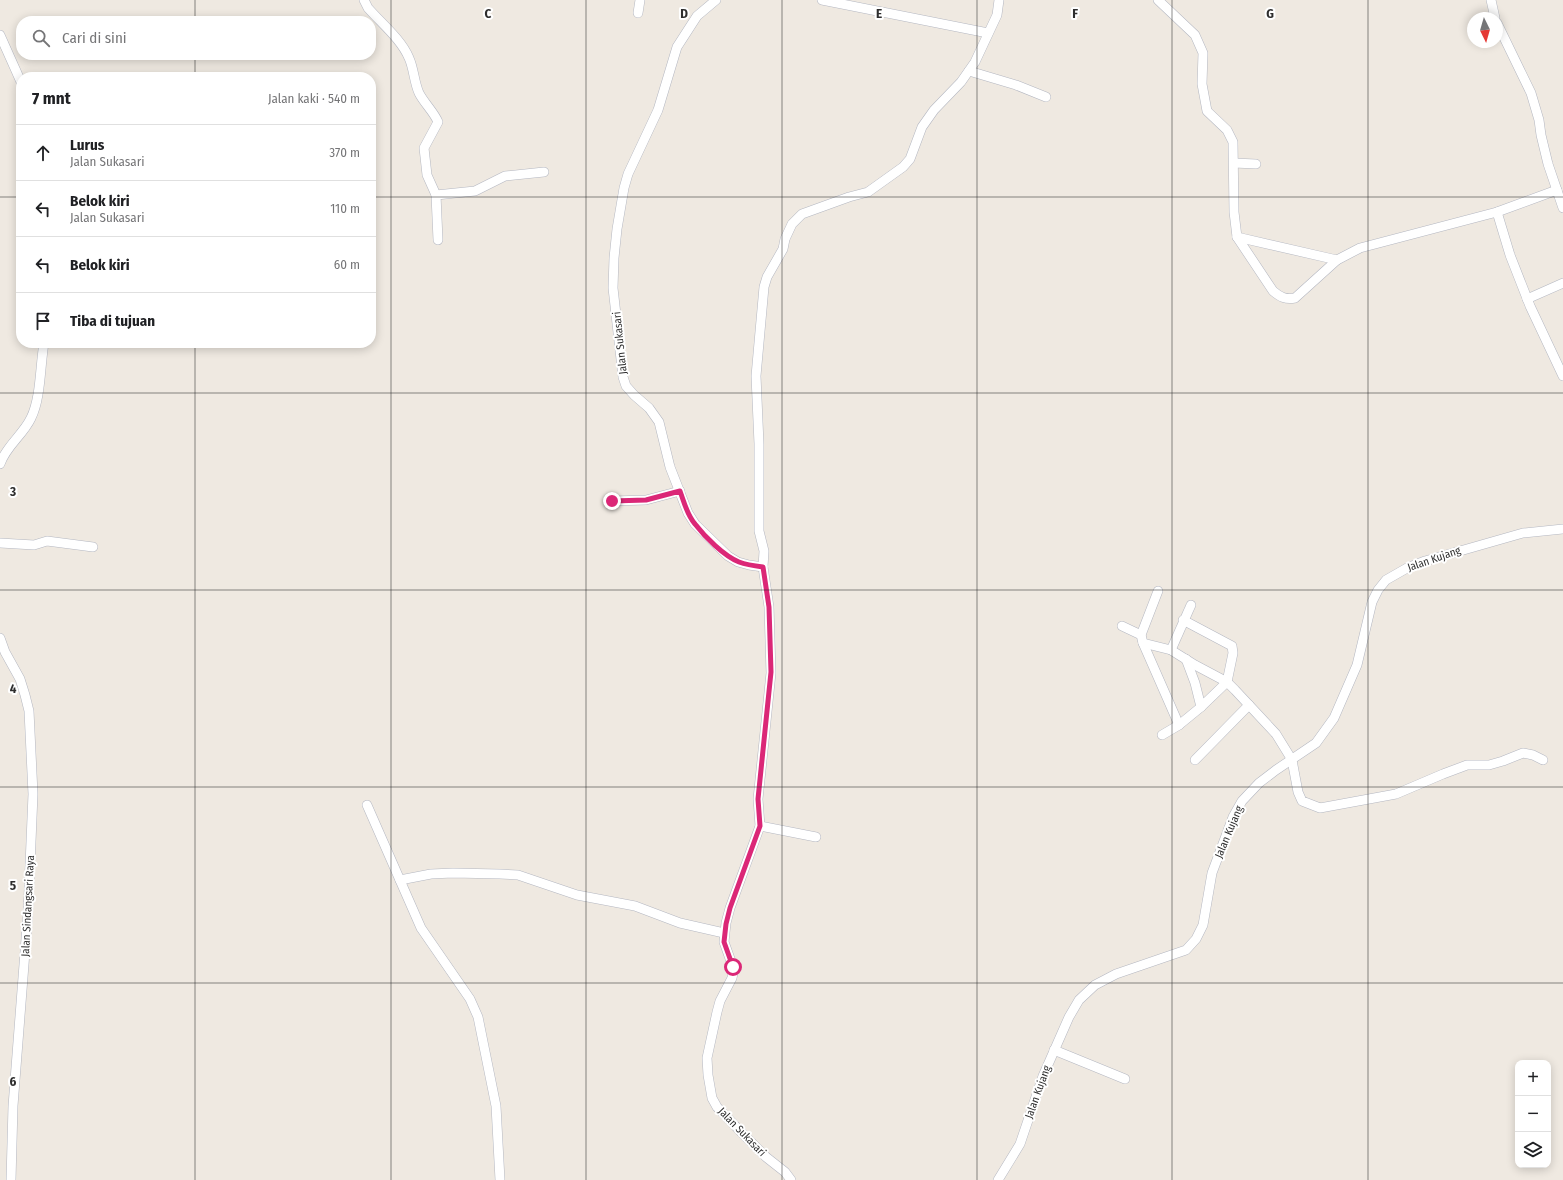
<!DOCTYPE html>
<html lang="id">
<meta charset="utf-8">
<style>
body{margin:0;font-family:"Fira Sans Condensed",sans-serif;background:#f6f6f6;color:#202124}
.controls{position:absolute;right:12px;bottom:12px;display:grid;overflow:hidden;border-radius:8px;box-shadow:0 2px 10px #0003}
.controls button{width:36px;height:36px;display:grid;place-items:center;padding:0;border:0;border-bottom:1px solid #e0e0e0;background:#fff;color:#202124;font:20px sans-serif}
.compass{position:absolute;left:1467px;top:12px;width:36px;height:36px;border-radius:50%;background:#fff;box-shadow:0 2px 10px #0003;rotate:175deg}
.stop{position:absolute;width:12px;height:12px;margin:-9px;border:3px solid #db2777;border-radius:50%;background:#fff}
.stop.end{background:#db2777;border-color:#fff;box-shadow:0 1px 4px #0008}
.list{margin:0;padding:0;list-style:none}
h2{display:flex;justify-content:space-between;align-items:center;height:52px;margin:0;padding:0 16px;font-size:17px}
h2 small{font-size:13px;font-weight:400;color:#757577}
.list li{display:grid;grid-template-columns:26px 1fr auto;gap:12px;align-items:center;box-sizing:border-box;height:56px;padding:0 16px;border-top:1px solid #e0e0e0}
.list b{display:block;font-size:15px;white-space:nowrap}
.list p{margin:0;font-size:13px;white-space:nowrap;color:#757577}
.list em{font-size:13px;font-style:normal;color:#757577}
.icon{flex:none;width:22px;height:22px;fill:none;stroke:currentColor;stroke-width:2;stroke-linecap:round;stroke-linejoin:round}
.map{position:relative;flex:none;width:1563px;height:1180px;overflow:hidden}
.search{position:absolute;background:#fff;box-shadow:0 2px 10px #0003;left:16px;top:16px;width:360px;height:44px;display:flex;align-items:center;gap:10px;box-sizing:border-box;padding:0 14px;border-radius:16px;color:#757577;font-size:15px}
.panel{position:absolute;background:#fff;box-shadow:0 2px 10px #0003;left:16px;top:72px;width:360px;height:276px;border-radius:16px}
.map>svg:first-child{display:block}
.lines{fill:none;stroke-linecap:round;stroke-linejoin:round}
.street-casing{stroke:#b4b7c1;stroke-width:10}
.street{stroke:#fff;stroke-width:9}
.route{stroke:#db2777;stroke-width:5}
.grid{fill:none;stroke:#2e2e2e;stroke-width:1;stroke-opacity:0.55}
.labels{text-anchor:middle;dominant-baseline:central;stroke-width:4;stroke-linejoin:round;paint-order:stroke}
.street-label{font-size:11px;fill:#2e2e2e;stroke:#fff}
.grid-label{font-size:13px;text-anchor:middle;font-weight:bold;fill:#2e2e2e;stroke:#fff;stroke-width:4;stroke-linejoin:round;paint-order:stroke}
</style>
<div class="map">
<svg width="1563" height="1180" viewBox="0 0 1563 1180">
<rect width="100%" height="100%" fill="#efe9e1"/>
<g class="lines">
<defs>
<g id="street">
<path d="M 364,0 L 368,8 C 381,23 401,39 409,58 C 414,69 414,82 419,93 C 424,103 434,112 438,122 L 424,148 L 427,175 L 436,195 L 438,240"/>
<path d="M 716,0 L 697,16 L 677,47 L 658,110 L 628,174 L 624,188 L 617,229 L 614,258 L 613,288 L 623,377 L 626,386 L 634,395 L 649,408 L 659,422 L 670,467 L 688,513 L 695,524 L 728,556 L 738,562 L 749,565 L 763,567 L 769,607 L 771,673 L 758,799 L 760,826 L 730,908 L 726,923 L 724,942 L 733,967 L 733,973 L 732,978 L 720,1001 L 717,1012 L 707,1058 L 708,1075 L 712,1098 L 717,1107 L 744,1135 L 766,1157 L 785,1172 L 791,1180"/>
<path d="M 822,0 L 988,33"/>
<path d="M 1158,0 L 1195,35 L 1203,53 L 1202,84 L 1207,111 L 1227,130 L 1233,142 L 1234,212 L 1237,237 L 1273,291 C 1280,297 1286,300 1295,298 L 1337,260 L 1360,248 L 1497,212 L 1557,190"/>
<path d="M 1491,0 L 1495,18"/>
<path d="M 638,13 L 640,0"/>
<path d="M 1497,23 L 1531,93 L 1539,120 L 1541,135 L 1548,164 L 1563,208"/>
<path d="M 0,35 L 21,82"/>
<path d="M 969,71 L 1016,85 L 1046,97"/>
<path d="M 1234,163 L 1256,164"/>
<path d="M 436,195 L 475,191 L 505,176 L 544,172"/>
<path d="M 1497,212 L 1510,255 L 1530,306 L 1563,376"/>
<path d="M 1237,237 L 1337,260"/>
<path d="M 1527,299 L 1563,283"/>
<path d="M 0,464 C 6,446 23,435 31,418 C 41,398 40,366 44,343"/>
<path d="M 612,501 L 646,500 L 680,491"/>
<path d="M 0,543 L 34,545 L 47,541 L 93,547"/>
<path d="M 763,567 L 764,551 L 759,531 L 759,444 L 756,376 L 764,287 L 767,277 L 783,249 L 785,239 L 792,224 L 802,214 L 849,197 L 868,192 L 903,167 L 910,159 L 922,127 L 934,110 L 961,82 L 975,62 L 997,15 L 999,0"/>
<path d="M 1183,620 L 1232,646 L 1233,653 L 1227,682 L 1201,707 L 1195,683 L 1186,659"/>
<path d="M 1122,626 L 1141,635 L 1143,643 L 1171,650 L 1195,665 L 1227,682 L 1235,690 L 1276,734 L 1292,760 L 1298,792 L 1302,801 L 1320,808 L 1396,794 L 1443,774 L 1467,765 L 1489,765 L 1503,761 L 1523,753 L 1533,755 L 1543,760"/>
<path d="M 1141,635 L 1158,591"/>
<path d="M 0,638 L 5,652 L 20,679 L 25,695 L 29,711 L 33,794 L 28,913 L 13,1106 L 11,1180"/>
<path d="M 1143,643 L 1179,725"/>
<path d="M 1171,650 L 1191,605"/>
<path d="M 1162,735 L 1179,725 L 1201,707"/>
<path d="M 1195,760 L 1249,705"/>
<path d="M 367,805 L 421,928 L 470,999 L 478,1017 L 496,1106 L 500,1180"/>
<path d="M 760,826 L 816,837"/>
<path d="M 400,880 L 431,874 L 453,873 L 500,874 L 518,875 L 577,895 L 635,906 L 680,923 L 724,933"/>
<path d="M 1054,1050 L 1125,1079"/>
<path d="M 998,1180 L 1020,1144 L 1043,1076 L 1069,1017 L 1079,1000 L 1095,985 L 1116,974 L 1186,950 L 1196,939 L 1203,925 L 1212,873 L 1233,817 L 1242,801 L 1259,783 L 1276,770 L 1316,743 L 1334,718 L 1357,665 L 1372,602 L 1378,590 L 1386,580 L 1407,568 L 1425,561 L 1523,533 L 1563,529"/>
</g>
</defs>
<use href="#street" class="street-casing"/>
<use href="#street" class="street"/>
</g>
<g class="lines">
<path class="route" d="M 612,501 L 646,500 L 680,491 C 684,502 687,515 695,524 C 705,537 724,556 739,562 C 747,565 755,566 763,567 L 769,607 L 771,672 L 758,799 L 760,826 L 730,908 L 726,924 L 724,942 L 733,967"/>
</g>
<path class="grid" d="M 195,0 L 195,21M 391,0 L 391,1180M 586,0 L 586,1180M 782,0 L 782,1180M 977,0 L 977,1180M 1172,0 L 1172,1180M 1368,0 L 1368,1180M 195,55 L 195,77M 0,197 L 21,197M 371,197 L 1563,197M 195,343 L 195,1180M 0,393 L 1563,393M 0,590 L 1563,590M 0,787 L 1563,787M 0,983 L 1563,983"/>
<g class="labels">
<g class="street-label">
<text transform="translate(620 343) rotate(-96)">Jalan Sukasari</text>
<text transform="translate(1434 559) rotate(-19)">Jalan Kujang</text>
<text transform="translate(1229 832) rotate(-67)">Jalan Kujang</text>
<text transform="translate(28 906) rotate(-87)">Jalan Sindangsari Raya</text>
<text transform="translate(1038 1092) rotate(-70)">Jalan Kujang</text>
<text transform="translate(742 1132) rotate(46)">Jalan Sukasari</text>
</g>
</g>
<g class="grid-label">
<text x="488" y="18">C</text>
<text x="684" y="18">D</text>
<text x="879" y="18">E</text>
<text x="1075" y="18">F</text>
<text x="1270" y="18">G</text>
<text x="13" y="496">3</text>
<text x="13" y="693">4</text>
<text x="13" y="890">5</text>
<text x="13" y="1086">6</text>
</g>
</svg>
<div class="controls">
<button>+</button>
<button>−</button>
<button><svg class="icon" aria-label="layers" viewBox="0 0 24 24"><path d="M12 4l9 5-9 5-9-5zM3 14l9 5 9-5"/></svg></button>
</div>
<svg class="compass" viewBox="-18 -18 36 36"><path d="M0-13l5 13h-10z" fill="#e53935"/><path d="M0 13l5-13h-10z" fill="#757577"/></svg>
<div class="stop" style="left:733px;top:967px"></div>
<div class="stop end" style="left:612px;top:501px"></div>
<div class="search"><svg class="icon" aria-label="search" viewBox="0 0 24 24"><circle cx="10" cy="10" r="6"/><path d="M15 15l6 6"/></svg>Cari di sini</div>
<section class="panel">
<h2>7 mnt<small>Jalan kaki · 540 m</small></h2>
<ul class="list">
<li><svg class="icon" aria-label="ahead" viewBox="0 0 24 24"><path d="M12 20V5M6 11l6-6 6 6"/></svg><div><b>Lurus</b><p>Jalan Sukasari</p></div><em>370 m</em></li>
<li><svg class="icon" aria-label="left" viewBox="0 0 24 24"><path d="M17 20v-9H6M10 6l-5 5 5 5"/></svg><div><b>Belok kiri</b><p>Jalan Sukasari</p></div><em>110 m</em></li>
<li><svg class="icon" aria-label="left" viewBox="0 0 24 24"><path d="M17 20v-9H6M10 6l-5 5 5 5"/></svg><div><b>Belok kiri</b></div><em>60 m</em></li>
<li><svg class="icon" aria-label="arrive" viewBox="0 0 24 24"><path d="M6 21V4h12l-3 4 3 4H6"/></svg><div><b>Tiba di tujuan</b></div></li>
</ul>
</section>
</div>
